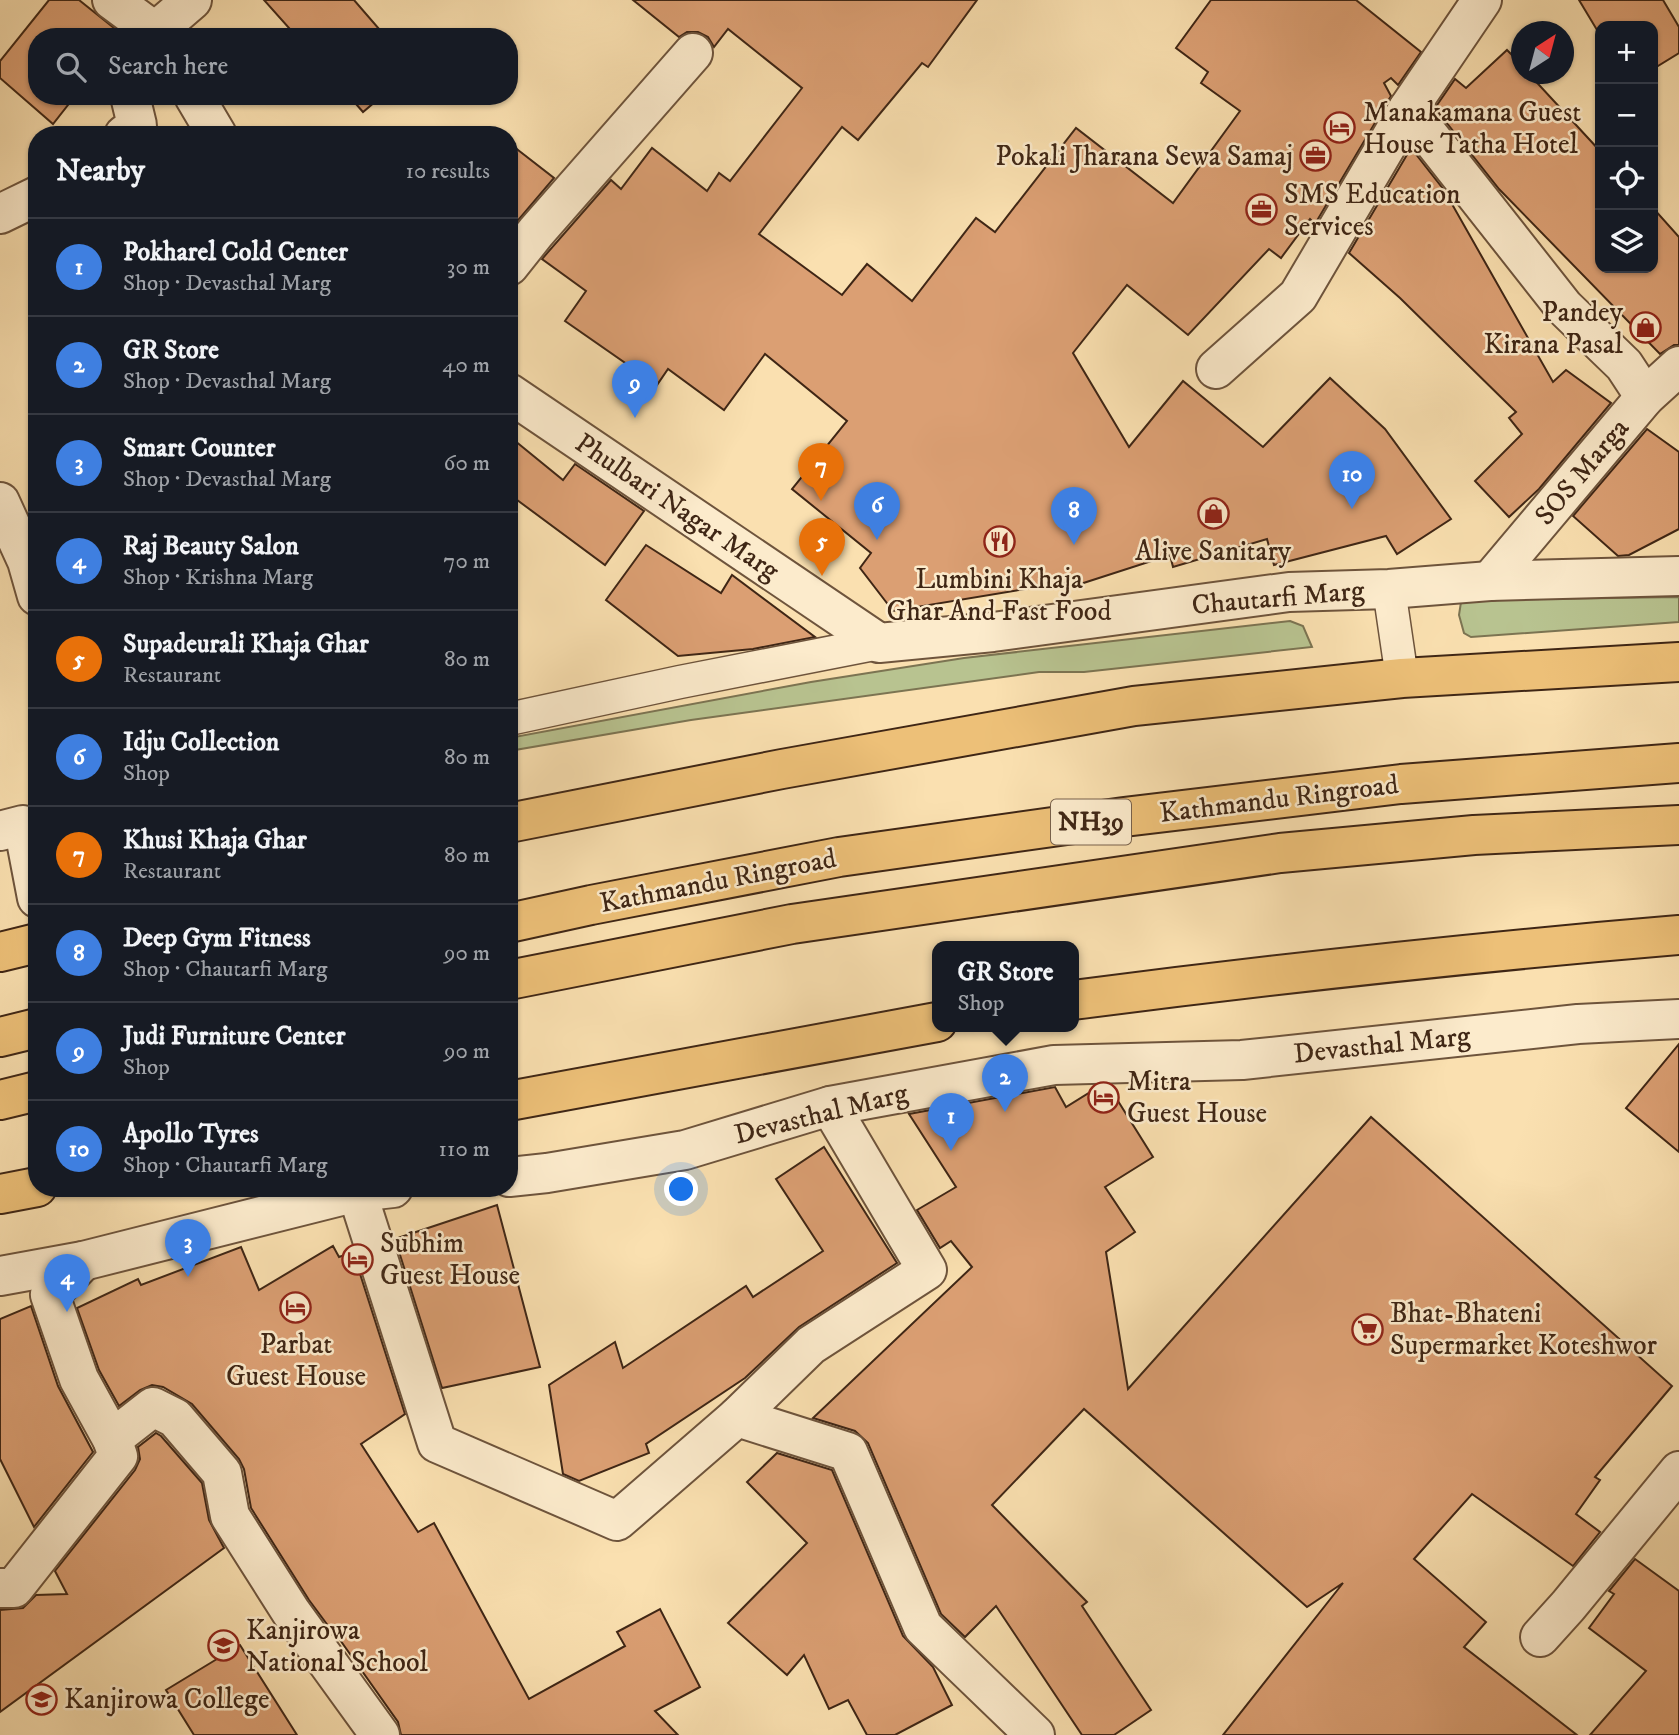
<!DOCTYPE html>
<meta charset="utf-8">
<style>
body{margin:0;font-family:"IM FELL DW Pica",serif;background:#242831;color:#f1f3f6}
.controls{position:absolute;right:21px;top:21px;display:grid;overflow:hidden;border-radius:14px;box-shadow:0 2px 5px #0004}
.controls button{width:63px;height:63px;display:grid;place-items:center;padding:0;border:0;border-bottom:2px solid #363941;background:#171b24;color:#f1f3f6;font:35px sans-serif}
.compass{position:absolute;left:1511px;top:21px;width:63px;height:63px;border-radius:50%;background:#171b24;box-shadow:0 2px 5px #0004;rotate:36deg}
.you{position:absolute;left:682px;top:1190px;width:24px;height:24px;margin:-18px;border:5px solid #fff;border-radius:50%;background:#1a73e8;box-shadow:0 0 0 10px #1a73e833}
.badge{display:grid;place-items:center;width:46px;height:46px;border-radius:50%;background:#0b8043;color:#fff;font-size:23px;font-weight:700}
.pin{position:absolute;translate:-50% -58px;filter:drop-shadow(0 2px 4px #0008)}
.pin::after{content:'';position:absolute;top:37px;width:24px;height:21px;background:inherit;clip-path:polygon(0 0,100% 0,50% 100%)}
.popup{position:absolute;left:932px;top:941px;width:147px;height:91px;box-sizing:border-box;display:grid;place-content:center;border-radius:14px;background:#171b24;filter:drop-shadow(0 2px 5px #0005);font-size:23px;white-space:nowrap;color:#9ea1a6}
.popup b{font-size:26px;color:#f1f3f6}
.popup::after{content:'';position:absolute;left:50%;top:100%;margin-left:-14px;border:14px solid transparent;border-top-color:#171b24}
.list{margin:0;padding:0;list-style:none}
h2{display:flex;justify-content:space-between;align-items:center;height:91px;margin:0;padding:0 28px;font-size:30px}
h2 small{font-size:23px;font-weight:400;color:#9ea1a6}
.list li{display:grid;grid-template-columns:46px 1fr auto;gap:21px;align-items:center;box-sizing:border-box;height:98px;padding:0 28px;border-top:2px solid #363941}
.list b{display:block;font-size:26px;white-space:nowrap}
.list p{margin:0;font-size:23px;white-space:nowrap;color:#9ea1a6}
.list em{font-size:23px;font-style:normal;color:#9ea1a6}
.icon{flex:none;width:38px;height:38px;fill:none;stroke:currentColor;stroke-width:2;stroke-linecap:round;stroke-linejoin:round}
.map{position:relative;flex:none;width:1679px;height:1735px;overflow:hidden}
.search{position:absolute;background:#171b24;box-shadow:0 2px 5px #0004;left:28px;top:28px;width:490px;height:77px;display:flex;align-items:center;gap:18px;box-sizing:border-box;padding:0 24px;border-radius:28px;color:#9ea1a6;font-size:26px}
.panel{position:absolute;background:#171b24;box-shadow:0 2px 5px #0004;left:28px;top:126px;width:490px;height:1071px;border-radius:28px}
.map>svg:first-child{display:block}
.green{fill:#b8c390;stroke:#7c7452;stroke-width:2}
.building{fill:#db9f73;stroke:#3f2615;stroke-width:2}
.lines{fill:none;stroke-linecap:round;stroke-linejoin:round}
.service-casing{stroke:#6e543c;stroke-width:35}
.minor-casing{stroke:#6e543c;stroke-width:42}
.primary-casing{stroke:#3f2615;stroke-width:42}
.trunk-casing{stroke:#3f2615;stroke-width:42}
.service{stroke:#fcebcc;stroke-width:32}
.minor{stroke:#fcebcc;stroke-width:38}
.primary{stroke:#edc078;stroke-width:38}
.trunk{stroke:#edc078;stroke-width:38}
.labels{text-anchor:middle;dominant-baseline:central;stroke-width:5;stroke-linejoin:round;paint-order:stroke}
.shield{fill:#fcebcc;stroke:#78614c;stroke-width:2}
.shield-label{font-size:26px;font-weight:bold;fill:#3f2615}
.poi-label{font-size:28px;fill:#3f2615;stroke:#fcebcc;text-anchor:start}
.street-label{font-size:28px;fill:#3f2615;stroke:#fcebcc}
</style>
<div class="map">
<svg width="1679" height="1735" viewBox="0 0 1679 1735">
<rect width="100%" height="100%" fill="#fae0b0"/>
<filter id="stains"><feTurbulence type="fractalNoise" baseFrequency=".00286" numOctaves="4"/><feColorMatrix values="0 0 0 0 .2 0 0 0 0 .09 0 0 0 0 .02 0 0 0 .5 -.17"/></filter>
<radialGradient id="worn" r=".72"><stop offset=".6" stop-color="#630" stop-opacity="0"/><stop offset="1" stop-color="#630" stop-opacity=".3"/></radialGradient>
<g class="green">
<path d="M 1679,597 L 1679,622 L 1471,637 L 1464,633 L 1459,615 L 1461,602 L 1467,600 Z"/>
<path d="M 1290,621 L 1303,626 L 1312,647 L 1084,672 L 1039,672 L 691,720 L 509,751 L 509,738 L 811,682 L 964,658 Z"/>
</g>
<g class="building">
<path d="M 49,0 L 79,0 L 124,36 L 37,37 L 37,96 L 75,96 L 53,124 L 0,78 L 0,61 Z"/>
<path d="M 264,0 L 354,0 L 386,37 L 297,37 Z"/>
<path d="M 633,0 L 977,0 L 928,67 L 922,63 L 858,140 L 842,127 L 759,234 L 842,295 L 867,264 L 912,301 L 976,218 L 995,232 L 1076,128 L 1173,203 L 1240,111 L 1201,83 L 1208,72 L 1176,48 L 1211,0 L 1356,0 L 1421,52 L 1398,85 L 1391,78 L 1384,83 L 1391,96 L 1315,224 L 1310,219 L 1281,258 L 1269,249 L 1188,335 L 1127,285 L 1073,353 L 1129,447 L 1183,381 L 1263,447 L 1330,378 L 1385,429 L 1451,519 L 1397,554 L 1386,536 L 1274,565 L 1267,539 L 1173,567 L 1170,555 L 1071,587 L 1067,582 L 893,611 L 860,568 L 871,553 L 792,489 L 847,421 L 765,354 L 724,410 L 668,369 L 657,385 L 565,321 L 586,291 L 542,259 L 611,180 L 621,189 L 652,148 L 707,191 L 719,173 L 730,181 L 802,88 L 728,29 L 714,47 L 708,37 L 698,32 L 687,32 L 679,37 Z"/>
<path d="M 1579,0 L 1663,0 L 1679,27 L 1679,53 L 1653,69 L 1653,26 L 1600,26 L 1600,35 Z"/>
<path d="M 1507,50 L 1522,65 L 1522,74 L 1529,74 L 1600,151 L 1600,268 L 1653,268 L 1654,209 L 1679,237 L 1679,345 L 1674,345 L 1660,354 L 1499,189 L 1435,108 L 1455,79 L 1466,88 Z"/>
<path d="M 349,96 L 382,96 L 363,112 Z"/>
<path d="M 509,143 L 554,178 L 509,231 Z"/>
<path d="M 1411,148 L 1444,190 L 1553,382 L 1566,370 L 1611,403 L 1539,489 L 1509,517 L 1475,481 L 1522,434 L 1509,418 L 1516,412 L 1400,298 L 1349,253 Z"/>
<path d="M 1647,429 L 1679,452 L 1679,529 L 1629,555 L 1618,556 L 1573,516 Z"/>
<path d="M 509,436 L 563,480 L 575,464 L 644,511 L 605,565 L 509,494 Z"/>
<path d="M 646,545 L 721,593 L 732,575 L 815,637 L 753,649 L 678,656 L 606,600 Z"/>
<path d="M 1679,1044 L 1679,1152 L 1626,1108 Z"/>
<path d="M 1108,1085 L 1153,1157 L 1105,1187 L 1135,1232 L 1106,1252 L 1128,1389 L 1371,1117 L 1672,1386 L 1595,1477 L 1600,1480 L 1576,1514 L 1600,1532 L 1573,1566 L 1472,1494 L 1414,1559 L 1486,1622 L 1464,1647 L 1577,1735 L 1223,1735 L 1343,1583 L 1307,1607 L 1084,1409 L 992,1505 L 1087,1602 L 1082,1606 L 1151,1710 L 1114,1735 L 1082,1735 L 996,1606 L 965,1637 L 941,1614 L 868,1443 L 855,1431 L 813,1418 L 972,1267 L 951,1241 L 940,1248 L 917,1210 L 956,1187 L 909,1114 L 1055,1087 L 1066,1107 L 1100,1086 Z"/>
<path d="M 824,1147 L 897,1263 L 799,1327 L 745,1378 L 646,1444 L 649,1453 L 579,1481 L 563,1474 L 549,1385 L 615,1342 L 623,1368 L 746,1286 L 753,1297 L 823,1251 L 776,1179 Z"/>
<path d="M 497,1205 L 540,1367 L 442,1388 L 395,1239 Z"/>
<path d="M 333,1246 L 339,1257 L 353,1252 L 405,1414 L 361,1444 L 418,1532 L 434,1523 L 529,1699 L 625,1646 L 617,1632 L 660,1609 L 700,1687 L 655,1711 L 678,1735 L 401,1735 L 398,1722 L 333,1630 L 332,1631 L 309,1600 L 251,1508 L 244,1469 L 239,1459 L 192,1404 L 163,1387 L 152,1385 L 140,1390 L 119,1406 L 99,1370 L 77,1308 L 138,1279 L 141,1285 L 241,1247 L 259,1290 Z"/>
<path d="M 31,1306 L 58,1386 L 93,1452 L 34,1527 L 0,1459 L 0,1319 Z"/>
<path d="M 156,1433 L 161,1436 L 202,1483 L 209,1520 L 224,1548 L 0,1712 L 0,1610 L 23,1608 L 36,1595 L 67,1594 L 55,1571 L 135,1470 L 140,1459 L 138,1447 Z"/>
<path d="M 777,1453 L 832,1470 L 903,1636 L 933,1667 L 952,1705 L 895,1735 L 867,1735 L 848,1700 L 829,1709 L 804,1655 L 787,1675 L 728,1623 L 807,1543 L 747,1482 Z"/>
<path d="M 1635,1559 L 1679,1591 L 1679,1735 L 1590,1735 L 1646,1671 L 1589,1628 L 1614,1594 L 1609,1591 Z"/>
<path d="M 240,1645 L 297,1735 L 194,1735 L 166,1690 Z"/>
</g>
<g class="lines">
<defs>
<g id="service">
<path d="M 1389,589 L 1402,678"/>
<path d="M 509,719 L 680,682 L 879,643"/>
</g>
<g id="minor">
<path d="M 112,0 L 154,31 L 158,37"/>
<path d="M 149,37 L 192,0"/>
<path d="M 194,96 L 217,135"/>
<path d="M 1408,109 L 1482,0"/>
<path d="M 124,135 L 137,125 L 130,96"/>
<path d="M 0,214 L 37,196"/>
<path d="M 509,266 L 536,232 L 693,53"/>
<path d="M 1216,369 L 1298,296 L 1408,109 L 1564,307 L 1624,365 L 1645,397"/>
<path d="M 509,393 L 879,643 L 993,632 L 1289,592 L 1389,589 L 1490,581 L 1679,576"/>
<path d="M 0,502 L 27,561 L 37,596"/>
<path d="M 1490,581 L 1645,397 L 1679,366"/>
<path d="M 0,831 L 23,825 L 37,898"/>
<path d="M 509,1177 L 547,1173 L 685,1150 L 830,1106 L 1054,1065 L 1242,1060 L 1578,1024 L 1679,1019"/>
<path d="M 357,1192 L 437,1443 L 617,1521 L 737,1417 L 848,1452 L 923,1627 L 1035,1735"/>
<path d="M 0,1276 L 83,1261 L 357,1192 L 393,1188"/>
<path d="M 737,1417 L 811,1345 L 927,1270 L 830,1106"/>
<path d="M 112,1439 L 153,1407 L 175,1418 L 222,1473 L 230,1516 L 291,1612 L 380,1735"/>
<path d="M 0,1588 L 14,1588 L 118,1456 L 112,1439 L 79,1379 L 50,1295 L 83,1261"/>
<path d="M 1540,1637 L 1568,1606 L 1679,1471"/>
</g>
<g id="primary">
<path d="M 509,823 L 782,769 L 1134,706 L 1402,678 L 1679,662"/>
<path d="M 0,952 L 37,943"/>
<path d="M 1073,1000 C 1275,974 1476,952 1679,935"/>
<path d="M 509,1101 L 937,1022"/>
<path d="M 0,1194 L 37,1187"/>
</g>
<g id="trunk">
<path d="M 509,923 L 591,905 L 839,857 L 1124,817 L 1401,784 L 1679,763"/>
<path d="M 509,980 L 792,924 L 1280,853 L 1474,835 L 1679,825"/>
<path d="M 0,1037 L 37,1028"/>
<path d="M 0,1100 L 37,1091"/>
</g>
</defs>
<use href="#service" class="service-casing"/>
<use href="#minor" class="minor-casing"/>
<use href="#primary" class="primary-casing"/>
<use href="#trunk" class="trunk-casing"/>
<use href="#service" class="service"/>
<use href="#minor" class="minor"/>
<use href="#primary" class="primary"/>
<use href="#trunk" class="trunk"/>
</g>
<defs>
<symbol id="hotel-ring" viewBox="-11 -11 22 22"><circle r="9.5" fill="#fcebcc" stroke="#8f2418" stroke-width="1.5"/><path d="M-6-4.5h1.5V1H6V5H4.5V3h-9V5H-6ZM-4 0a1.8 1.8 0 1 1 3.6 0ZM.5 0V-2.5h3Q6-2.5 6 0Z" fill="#8f2418"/></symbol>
<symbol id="office-ring" viewBox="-11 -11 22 22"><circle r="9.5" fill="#fcebcc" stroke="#8f2418" stroke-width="1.5"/><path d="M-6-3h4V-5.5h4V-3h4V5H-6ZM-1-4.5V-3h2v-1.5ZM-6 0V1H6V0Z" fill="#8f2418"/></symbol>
<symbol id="shop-ring" viewBox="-11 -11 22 22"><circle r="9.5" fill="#fcebcc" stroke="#8f2418" stroke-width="1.5"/><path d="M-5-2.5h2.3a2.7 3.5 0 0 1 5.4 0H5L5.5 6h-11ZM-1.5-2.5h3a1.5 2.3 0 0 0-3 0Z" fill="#8f2418"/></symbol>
<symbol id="restaurant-ring" viewBox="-11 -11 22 22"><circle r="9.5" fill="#fcebcc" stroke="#8f2418" stroke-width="1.5"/><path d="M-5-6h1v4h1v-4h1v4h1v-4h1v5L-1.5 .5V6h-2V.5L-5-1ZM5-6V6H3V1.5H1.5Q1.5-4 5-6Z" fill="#8f2418"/></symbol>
<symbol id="supermarket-ring" viewBox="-11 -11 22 22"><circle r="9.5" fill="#fcebcc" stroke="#8f2418" stroke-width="1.5"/><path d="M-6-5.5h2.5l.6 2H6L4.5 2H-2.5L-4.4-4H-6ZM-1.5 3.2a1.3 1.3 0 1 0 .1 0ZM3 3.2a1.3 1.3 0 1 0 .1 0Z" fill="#8f2418"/></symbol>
<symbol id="school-ring" viewBox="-11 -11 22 22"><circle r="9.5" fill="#fcebcc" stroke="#8f2418" stroke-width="1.5"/><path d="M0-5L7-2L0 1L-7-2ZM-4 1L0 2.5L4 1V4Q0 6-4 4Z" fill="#8f2418"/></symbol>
<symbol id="university-ring" viewBox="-11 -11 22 22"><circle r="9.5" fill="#fcebcc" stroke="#8f2418" stroke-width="1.5"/><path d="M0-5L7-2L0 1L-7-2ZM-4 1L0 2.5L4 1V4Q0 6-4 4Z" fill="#8f2418"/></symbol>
</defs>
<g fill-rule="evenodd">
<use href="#hotel-ring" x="1322" y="110" width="35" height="35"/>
<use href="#office-ring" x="1298" y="138" width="35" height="35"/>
<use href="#office-ring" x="1244" y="192" width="35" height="35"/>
<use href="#shop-ring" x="1628" y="310" width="35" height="35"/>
<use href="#shop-ring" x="1196" y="496" width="35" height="35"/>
<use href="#restaurant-ring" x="982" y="524" width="35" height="35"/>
<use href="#hotel-ring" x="1086" y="1080" width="35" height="35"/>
<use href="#hotel-ring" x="340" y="1242" width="35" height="35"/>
<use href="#hotel-ring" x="278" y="1290" width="35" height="35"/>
<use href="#supermarket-ring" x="1350" y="1312" width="35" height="35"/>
<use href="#school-ring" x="206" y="1628" width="35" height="35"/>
<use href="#university-ring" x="24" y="1682" width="35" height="35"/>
</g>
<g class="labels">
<rect class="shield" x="1051" y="799.5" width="80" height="45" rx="5"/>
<g class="shield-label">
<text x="1091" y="822">NH39</text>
</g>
<g class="poi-label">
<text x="1363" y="112">Manakamana Guest<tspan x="1363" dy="32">House Tatha Hotel</tspan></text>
<text x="1293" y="156" text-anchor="end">Pokali Jharana Sewa Samaj</text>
<text x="1284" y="194">SMS Education<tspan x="1284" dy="32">Services</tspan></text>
<text x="1623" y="312" text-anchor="end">Pandey<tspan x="1623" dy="32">Kirana Pasal</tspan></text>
<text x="1213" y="551" text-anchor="middle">Alive Sanitary</text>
<text x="999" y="579" text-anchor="middle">Lumbini Khaja<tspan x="999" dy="32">Ghar And Fast Food</tspan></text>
<text x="1127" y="1081">Mitra<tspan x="1127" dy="32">Guest House</tspan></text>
<text x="380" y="1243">Subhim<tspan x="380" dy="32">Guest House</tspan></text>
<text x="1390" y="1313">Bhat-Bhateni<tspan x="1390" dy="32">Supermarket Koteshwor</tspan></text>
<text x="296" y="1344" text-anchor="middle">Parbat<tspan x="296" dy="32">Guest House</tspan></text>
<text x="246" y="1630">Kanjirowa<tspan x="246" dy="32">National School</tspan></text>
<text x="64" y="1699">Kanjirowa College</text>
</g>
<g class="street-label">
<text transform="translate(1582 472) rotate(-50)">SOS Marga</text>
<text transform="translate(677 507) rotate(34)">Phulbari Nagar Marg</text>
<text transform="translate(1278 598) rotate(-5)">Chautarfi Marg</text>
<text transform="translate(1279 799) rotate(-7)">Kathmandu Ringroad</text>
<text transform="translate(718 881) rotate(-11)">Kathmandu Ringroad</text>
<text transform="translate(1382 1045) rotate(-6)">Devasthal Marg</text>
<text transform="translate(821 1114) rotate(-14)">Devasthal Marg</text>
</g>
</g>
<rect width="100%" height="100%" filter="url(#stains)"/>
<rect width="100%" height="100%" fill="url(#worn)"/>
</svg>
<div class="controls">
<button>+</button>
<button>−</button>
<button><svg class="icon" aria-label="locate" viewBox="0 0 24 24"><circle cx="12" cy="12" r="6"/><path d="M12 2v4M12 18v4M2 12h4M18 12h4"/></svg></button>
<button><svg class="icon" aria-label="layers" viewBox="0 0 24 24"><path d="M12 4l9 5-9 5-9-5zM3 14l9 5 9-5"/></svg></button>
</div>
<svg class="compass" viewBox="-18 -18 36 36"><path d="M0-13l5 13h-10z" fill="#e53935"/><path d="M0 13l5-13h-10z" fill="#9ea1a6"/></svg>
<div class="you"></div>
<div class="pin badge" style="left:951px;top:1151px;background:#3f7fe0">1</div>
<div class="pin badge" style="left:1005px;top:1112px;background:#3f7fe0">2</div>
<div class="popup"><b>GR Store</b>Shop</div>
<div class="pin badge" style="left:188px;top:1277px;background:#3f7fe0">3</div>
<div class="pin badge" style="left:67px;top:1312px;background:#3f7fe0">4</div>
<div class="pin badge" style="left:822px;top:576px;background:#e8710a">5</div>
<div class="pin badge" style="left:877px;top:540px;background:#3f7fe0">6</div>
<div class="pin badge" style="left:821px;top:501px;background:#e8710a">7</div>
<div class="pin badge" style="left:1074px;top:545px;background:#3f7fe0">8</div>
<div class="pin badge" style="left:635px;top:418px;background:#3f7fe0">9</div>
<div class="pin badge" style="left:1352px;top:509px;background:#3f7fe0">10</div>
<div class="search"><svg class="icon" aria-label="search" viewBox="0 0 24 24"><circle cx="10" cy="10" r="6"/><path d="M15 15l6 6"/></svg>Search here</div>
<section class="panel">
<h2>Nearby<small>10 results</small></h2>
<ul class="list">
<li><span class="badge" style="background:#3f7fe0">1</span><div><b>Pokharel Cold Center</b><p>Shop · Devasthal Marg</p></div><em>30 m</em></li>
<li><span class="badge" style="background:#3f7fe0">2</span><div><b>GR Store</b><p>Shop · Devasthal Marg</p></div><em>40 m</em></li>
<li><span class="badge" style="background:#3f7fe0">3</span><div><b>Smart Counter</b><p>Shop · Devasthal Marg</p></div><em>60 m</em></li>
<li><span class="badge" style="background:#3f7fe0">4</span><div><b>Raj Beauty Salon</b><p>Shop · Krishna Marg</p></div><em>70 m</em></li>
<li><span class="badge" style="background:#e8710a">5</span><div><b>Supadeurali Khaja Ghar</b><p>Restaurant</p></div><em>80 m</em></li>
<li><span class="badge" style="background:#3f7fe0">6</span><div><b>Idju Collection</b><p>Shop</p></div><em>80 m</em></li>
<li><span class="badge" style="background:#e8710a">7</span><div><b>Khusi Khaja Ghar</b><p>Restaurant</p></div><em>80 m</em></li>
<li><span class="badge" style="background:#3f7fe0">8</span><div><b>Deep Gym Fitness</b><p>Shop · Chautarfi Marg</p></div><em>90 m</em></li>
<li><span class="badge" style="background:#3f7fe0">9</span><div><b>Judi Furniture Center</b><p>Shop</p></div><em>90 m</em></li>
<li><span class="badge" style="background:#3f7fe0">10</span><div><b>Apollo Tyres</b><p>Shop · Chautarfi Marg</p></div><em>110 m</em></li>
</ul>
</section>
</div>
